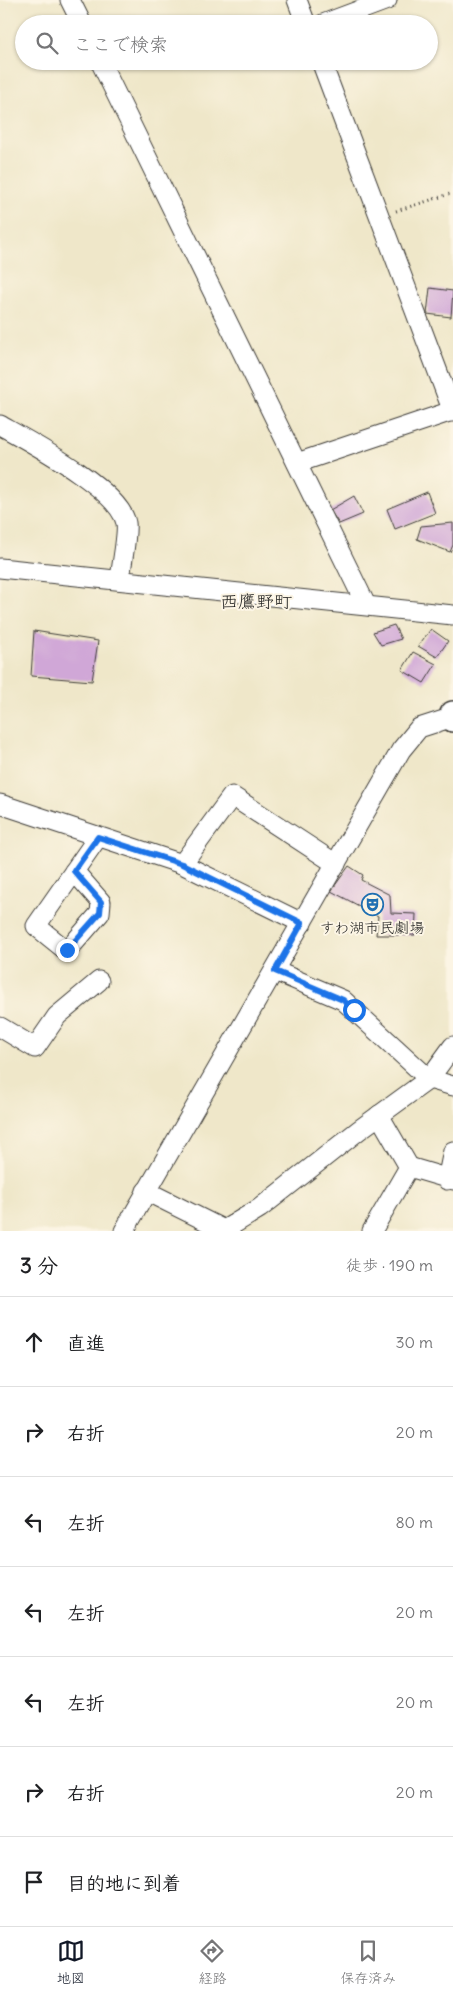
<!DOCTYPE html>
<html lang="ja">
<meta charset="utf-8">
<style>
body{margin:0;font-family:Delius,"Klee One",sans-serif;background:#f6f6f6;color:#202124}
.stop{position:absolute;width:15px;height:15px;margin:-11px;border:4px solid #1a73e8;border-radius:50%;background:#fff}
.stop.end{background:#1a73e8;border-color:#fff;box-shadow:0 1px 5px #0008}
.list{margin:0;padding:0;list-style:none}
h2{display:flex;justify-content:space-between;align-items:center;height:65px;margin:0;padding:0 20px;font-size:21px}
h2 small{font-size:16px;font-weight:400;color:#757577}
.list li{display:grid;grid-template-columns:32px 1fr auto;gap:15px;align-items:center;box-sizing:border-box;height:90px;padding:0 20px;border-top:1px solid #e0e0e0}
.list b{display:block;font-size:19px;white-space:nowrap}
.list em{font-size:16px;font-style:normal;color:#757577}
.icon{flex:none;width:28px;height:28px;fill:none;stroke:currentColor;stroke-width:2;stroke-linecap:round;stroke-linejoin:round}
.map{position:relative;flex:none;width:453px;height:1231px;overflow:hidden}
.search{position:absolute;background:#fff;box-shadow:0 1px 4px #0004;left:15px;right:15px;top:15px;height:55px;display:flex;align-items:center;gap:12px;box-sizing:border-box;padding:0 18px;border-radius:28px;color:#757577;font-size:19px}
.sheet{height:695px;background:#fff}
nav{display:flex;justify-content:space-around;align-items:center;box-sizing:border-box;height:70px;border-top:1px solid #e0e0e0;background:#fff;font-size:14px;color:#757577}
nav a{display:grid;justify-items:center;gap:2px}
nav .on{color:#111827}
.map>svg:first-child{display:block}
.building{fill:#d0a7d7}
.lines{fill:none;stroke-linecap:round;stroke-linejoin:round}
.minor-casing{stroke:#3c3a36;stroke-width:21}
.major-casing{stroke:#3c3a36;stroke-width:28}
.path{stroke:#3c3a36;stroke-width:3;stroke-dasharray:1 4;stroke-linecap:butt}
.minor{stroke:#fff;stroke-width:19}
.major{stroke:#fff;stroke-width:25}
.route{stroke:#1a73e8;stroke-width:6}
.labels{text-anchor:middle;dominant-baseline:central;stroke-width:4;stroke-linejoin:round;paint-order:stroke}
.poi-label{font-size:15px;fill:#1c1c1c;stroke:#fcf5e5}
.quarter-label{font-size:18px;fill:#1c1c1c;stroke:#fcf5e5}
</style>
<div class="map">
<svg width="453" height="1231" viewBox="0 0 453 1231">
<rect width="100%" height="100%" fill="#fcf5e5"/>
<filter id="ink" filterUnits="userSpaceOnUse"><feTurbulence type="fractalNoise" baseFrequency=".02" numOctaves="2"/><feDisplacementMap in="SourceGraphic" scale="10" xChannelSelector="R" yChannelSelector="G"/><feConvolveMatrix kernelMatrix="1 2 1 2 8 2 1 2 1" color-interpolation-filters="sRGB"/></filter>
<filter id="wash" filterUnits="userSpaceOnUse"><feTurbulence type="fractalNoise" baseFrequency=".0096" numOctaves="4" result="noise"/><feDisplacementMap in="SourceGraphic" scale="20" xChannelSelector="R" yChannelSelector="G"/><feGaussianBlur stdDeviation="1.12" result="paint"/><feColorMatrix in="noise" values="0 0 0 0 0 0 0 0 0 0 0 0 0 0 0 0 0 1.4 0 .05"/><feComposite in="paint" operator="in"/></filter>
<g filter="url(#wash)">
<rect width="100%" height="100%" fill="#efe7c9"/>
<g id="blocks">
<g class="building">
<path d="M 430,288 L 453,291 L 451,317 L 427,314 Z"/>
<path d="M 427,492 L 435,513 L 395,529 L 387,509 Z"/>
<path d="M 354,496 L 363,514 L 339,524 L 330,510 Z"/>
<path d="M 453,523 L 453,545 L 450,552 L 417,539 L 421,526 Z"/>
<path d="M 394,625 L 401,639 L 381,645 L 373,632 Z"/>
<path d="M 431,629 L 448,641 L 437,657 L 418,646 Z"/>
<path d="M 34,631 L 98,641 L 92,681 L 31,676 Z"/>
<path d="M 413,652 L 436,664 L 424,683 L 402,670 Z"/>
<path d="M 349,866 L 363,875 L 361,880 L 390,895 L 391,913 L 416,914 L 415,935 L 376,935 L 378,916 L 331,891 Z"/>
</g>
</g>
</g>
<g filter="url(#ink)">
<use href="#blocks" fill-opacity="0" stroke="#3c3a36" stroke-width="1"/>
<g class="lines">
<defs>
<g id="minor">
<path d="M 70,0 L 82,24"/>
<path d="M 297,0 L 306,24"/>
<path d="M 323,24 L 387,0"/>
<path d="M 100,61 L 366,605"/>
<path d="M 321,61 L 453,412"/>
<path d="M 0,425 C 30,442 119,489 126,523 C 128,534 121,567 120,580"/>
<path d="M 297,463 L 452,411"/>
<path d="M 0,568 L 453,615"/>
<path d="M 0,804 L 182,864 L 302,923"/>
<path d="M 182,864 L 232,796 L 336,864"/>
<path d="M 74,871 L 101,902 L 100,913 L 67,951 L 36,926 L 98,837"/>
<path d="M 275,971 L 343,1000 L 429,1079 L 453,1086"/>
<path d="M 0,1027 L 35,1048 L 57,1016 L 99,981"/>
<path d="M 379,1115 L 409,1167"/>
<path d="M 447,1180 L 453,1151"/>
<path d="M 146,1191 L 226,1231"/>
<path d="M 224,1230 L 260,1208 L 359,1130 L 429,1079 L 453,1046"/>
<path d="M 124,1231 L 401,750 L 419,728 L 453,717"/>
<path d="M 372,1231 L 409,1167 L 453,1180"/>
</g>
<path id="major" d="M 453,714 L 453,719"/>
</defs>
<use href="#minor" class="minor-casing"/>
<use href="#major" class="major-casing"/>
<path class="path" d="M 396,211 L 453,193"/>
<use href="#minor" class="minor"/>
<use href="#major" class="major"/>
</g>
</g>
<g class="lines" filter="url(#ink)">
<path class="route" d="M 67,950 L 100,913 L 101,902 L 74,871 L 98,837 L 182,864 L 302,923 L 275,971 L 343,1000 L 354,1010"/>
</g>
<defs>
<symbol id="theatre-ring" viewBox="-11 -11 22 22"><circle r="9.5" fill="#fcf5e5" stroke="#1f6fb2" stroke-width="1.5"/><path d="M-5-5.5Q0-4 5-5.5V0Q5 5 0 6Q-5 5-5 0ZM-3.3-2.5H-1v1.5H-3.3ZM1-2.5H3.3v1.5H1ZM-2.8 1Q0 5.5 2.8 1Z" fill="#1f6fb2"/></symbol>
</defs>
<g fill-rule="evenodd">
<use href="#theatre-ring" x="360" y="892" width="25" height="25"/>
</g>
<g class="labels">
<g class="poi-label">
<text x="372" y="927">すわ湖市民劇場</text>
</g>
<g class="quarter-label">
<text x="256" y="601">西鷹野町</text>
</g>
</g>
</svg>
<div class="stop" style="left:354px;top:1010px"></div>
<div class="stop end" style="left:67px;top:950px"></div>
<div class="search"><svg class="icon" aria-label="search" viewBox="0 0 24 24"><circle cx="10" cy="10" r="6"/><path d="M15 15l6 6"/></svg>ここで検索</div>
</div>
<section class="sheet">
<h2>3 分<small>徒歩 · 190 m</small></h2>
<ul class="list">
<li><svg class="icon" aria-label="ahead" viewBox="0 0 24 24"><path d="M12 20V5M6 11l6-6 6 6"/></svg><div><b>直進</b></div><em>30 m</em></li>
<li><svg class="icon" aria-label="right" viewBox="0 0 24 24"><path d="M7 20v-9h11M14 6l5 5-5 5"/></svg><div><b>右折</b></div><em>20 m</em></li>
<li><svg class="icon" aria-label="left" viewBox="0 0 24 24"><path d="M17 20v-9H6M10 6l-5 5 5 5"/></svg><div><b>左折</b></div><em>80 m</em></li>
<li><svg class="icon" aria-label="left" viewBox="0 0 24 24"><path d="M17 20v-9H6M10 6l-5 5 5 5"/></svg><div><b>左折</b></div><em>20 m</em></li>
<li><svg class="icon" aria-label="left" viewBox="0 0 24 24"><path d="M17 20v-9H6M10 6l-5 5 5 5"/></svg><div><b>左折</b></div><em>20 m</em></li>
<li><svg class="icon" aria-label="right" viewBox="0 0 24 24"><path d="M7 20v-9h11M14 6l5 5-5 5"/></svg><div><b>右折</b></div><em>20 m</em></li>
<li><svg class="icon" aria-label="arrive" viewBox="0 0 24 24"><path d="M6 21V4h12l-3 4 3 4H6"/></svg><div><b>目的地に到着</b></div></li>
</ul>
</section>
<nav>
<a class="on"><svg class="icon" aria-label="map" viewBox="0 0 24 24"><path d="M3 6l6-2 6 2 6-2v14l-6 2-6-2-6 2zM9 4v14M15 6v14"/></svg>地図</a>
<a><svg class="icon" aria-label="directions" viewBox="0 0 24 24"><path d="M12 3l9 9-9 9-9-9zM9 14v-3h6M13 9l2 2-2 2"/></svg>経路</a>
<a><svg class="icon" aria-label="saved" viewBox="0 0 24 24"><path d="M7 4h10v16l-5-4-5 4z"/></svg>保存済み</a>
</nav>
